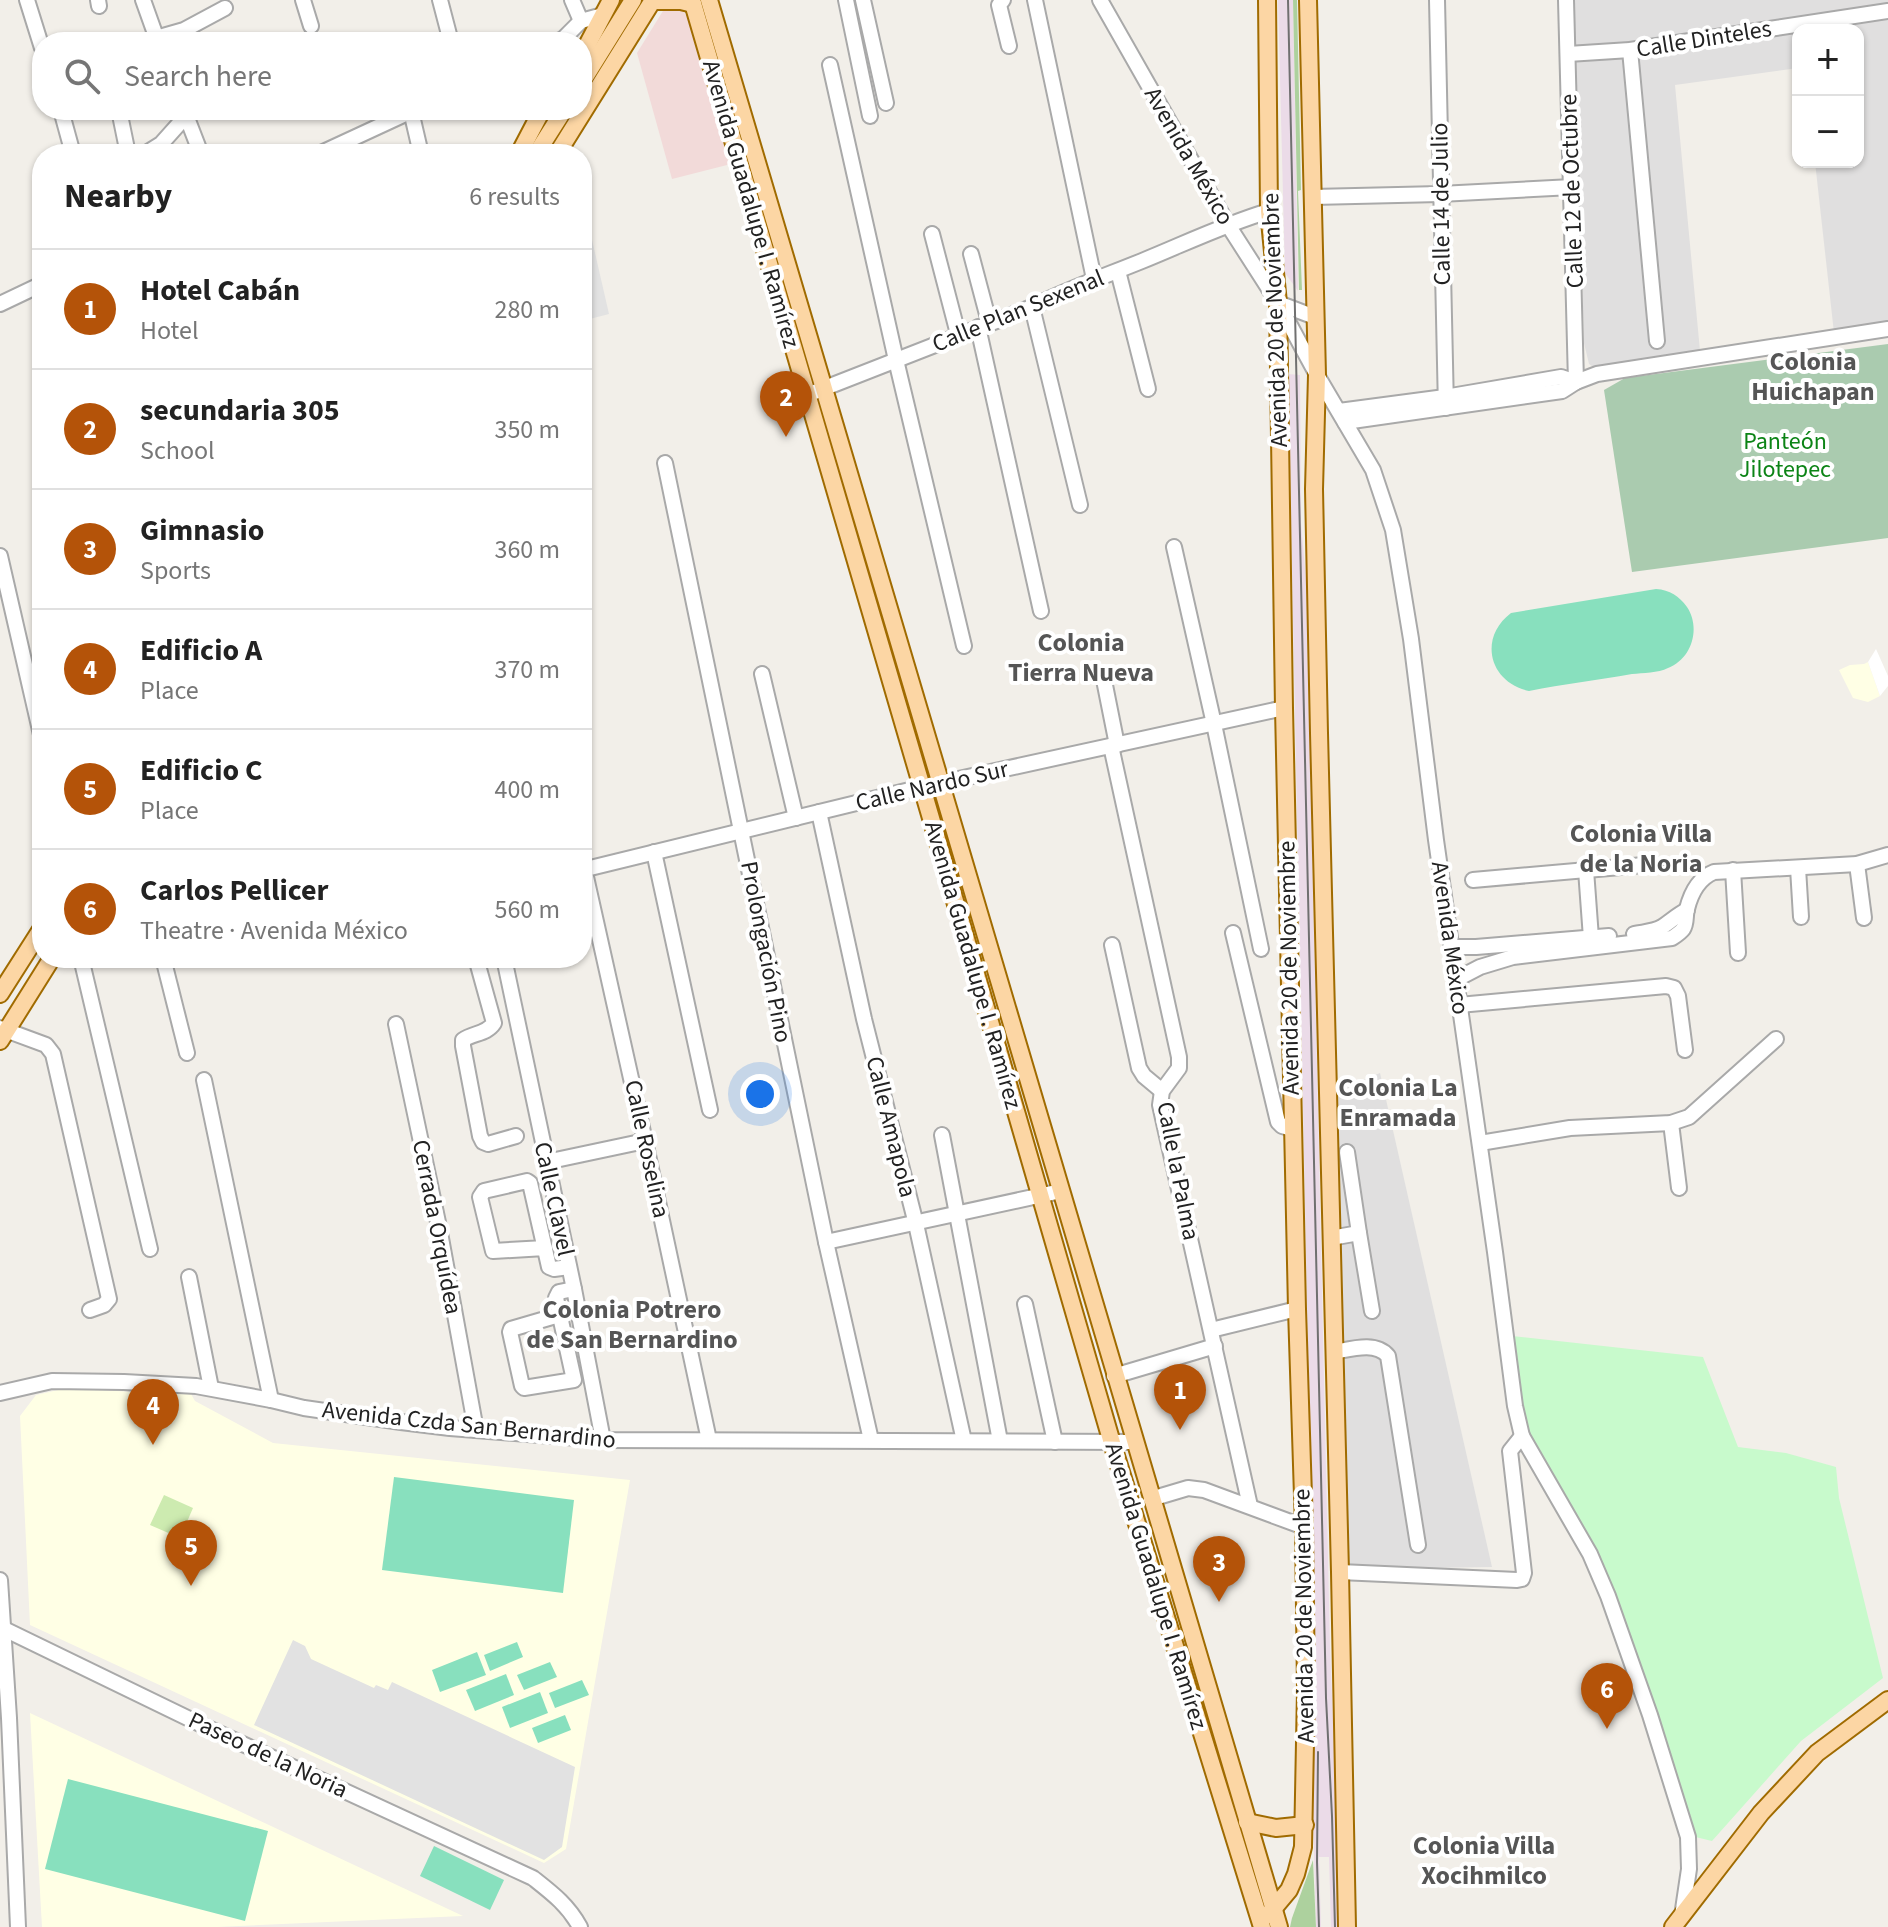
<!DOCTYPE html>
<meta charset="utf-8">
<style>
body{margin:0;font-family:"Source Sans 3",sans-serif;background:#f2f2f2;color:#222}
.controls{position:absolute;right:24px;top:24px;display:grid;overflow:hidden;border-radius:16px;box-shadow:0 2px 6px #0004}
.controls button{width:72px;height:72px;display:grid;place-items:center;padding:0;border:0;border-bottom:2px solid #e0e0e0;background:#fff;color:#222;font:40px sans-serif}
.you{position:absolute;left:760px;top:1094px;width:28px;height:28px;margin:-20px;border:6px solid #fff;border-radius:50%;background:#1a73e8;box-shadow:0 0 0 12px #1a73e833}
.badge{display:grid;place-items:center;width:52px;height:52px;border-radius:50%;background:#b45309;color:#fff;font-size:26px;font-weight:700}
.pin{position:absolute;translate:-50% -66px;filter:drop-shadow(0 2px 4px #0008)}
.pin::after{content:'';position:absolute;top:42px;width:28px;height:24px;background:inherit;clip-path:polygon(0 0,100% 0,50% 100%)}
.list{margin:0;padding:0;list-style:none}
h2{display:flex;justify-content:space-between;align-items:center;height:104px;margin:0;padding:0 32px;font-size:34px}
h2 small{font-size:26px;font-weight:400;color:#767676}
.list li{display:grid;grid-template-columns:52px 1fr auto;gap:24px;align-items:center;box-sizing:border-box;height:120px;padding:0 32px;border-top:2px solid #e0e0e0}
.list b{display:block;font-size:30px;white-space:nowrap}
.list p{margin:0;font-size:26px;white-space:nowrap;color:#767676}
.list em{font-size:26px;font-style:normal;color:#767676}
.icon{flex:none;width:44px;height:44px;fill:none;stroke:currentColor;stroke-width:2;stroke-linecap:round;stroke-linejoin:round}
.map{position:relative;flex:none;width:1888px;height:1927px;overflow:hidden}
.search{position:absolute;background:#fff;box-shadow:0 2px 6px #0004;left:32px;top:32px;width:560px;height:88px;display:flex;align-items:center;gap:20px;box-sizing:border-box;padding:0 28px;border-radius:32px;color:#767676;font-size:30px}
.panel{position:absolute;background:#fff;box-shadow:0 2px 6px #0004;left:32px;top:144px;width:560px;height:824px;border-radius:32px}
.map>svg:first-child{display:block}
.residential{fill:#e0dfdf}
.commercial{fill:#f2dad9}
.industrial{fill:#ebdbe8}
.education{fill:#ffffe5}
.grass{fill:#cdebb0}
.forest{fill:#add19e}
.cemetery{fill:#aacbaf}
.park{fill:#c8facc}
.pitch{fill:#88e0be}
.parking{fill:#e2e2e2}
.pier{fill:#fff}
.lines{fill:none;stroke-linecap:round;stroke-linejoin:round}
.minor-casing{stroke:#a9a9a9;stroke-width:18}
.major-casing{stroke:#a06b00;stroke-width:20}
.minor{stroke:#fff;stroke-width:14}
.major{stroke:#fcd6a4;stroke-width:16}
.tram{stroke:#707070;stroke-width:2}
.labels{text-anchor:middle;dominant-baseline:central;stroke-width:8;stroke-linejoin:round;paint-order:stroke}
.street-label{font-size:24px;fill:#222;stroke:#fff}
.park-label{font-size:24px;fill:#0c8416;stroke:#fff}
.neighbourhood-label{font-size:26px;font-weight:bold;fill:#555;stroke:#fff}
</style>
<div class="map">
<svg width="1888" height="1927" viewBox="0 0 1888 1927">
<rect width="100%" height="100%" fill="#f2efe9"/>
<g class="residential">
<path d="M 1568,0 L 1888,0 L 1888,327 L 1834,333 L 1815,162 L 1858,162 L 1858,30 L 1798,30 L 1798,68 L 1675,85 L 1700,351 L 1598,370 L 1589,364 L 1584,343 L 1577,99 L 1569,99 Z"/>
<path d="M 1380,1073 L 1492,1567 L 1347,1569 L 1337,1091 Z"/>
</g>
<path class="commercial" d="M 666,6 L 682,10 L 691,22 L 731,164 L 672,179 L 637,53 Z"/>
<g class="industrial">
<path d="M 1278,0 L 1293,0 L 1298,291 L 1285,273 Z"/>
<path d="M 1288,374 L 1300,375 L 1301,523 L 1306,580 L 1330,1647 L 1337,1823 L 1338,1927 L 1331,1927 L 1329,1857 L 1319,1857 L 1321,1927 L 1316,1927 L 1313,1812 L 1315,1690 Z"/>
</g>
<g class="education">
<path d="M 1868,662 L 1880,696 L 1868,702 L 1853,698 L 1839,670 L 1850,665 L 1864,664 Z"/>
<path d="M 67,1388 L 149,1393 L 191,1394 L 195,1401 L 273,1443 L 630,1480 L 566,1849 L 544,1863 L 30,1625 L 20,1416 L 36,1395 Z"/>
<path d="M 30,1713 L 463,1916 L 217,1927 L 42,1927 Z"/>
</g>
<path class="grass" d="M 164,1495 L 193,1508 L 180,1538 L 150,1525 Z"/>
<g class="forest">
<path d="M 1293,0 L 1297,0 L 1301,190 L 1298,191 L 1302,290 L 1299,290 Z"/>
<path d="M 1313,1860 L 1316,1927 L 1290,1927 L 1292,1918 Z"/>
</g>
<path class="cemetery" d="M 1888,344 L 1888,538 L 1632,572 L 1604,390 L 1625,378 Z"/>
<path class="park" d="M 1512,1336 L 1703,1357 L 1738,1447 L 1786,1453 L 1836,1467 L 1839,1498 L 1883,1678 L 1801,1741 L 1712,1841 L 1683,1834 L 1643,1719 L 1605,1594 L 1526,1446 Z"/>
<g class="pitch">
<path d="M 1656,589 C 1670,590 1679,596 1687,607 C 1701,628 1692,659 1668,668 C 1658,673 1643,673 1632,674 C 1598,680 1563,684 1529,691 C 1489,682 1478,638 1511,613 Z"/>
<path d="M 394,1477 L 574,1500 L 563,1593 L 382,1570 Z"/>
<path d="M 517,1642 L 523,1657 L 490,1671 L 484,1655 Z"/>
<path d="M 477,1652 L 486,1675 L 440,1692 L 432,1670 Z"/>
<path d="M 550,1662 L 557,1677 L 524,1690 L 517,1675 Z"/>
<path d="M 506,1674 L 514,1695 L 475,1711 L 466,1690 Z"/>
<path d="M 582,1680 L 589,1695 L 555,1708 L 549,1693 Z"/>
<path d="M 540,1692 L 548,1713 L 510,1728 L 502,1707 Z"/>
<path d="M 565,1715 L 571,1730 L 538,1743 L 532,1728 Z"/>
<path d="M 68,1779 L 268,1831 L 245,1921 L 45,1869 Z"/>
<path d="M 434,1846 L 504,1880 L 490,1910 L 420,1876 Z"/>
</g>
<g class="parking">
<path d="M 582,196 L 609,314 L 582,321 Z"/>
<path d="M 293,1640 L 305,1646 L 311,1659 L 374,1688 L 376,1685 L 388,1690 L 392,1682 L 575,1767 L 562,1847 L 544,1860 L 254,1725 Z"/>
</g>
<path class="pier" d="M 1876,649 L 1888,676 L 1888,686 L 1880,696 L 1868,662 Z"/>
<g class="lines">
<defs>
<g id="minor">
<path d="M 27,0 L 42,48"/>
<path d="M 98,0 L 99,6"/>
<path d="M 143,0 L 158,42"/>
<path d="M 303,0 L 311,26"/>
<path d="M 440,0 L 451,42"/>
<path d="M 572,0 L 581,21"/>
<path d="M 846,0 L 870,116"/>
<path d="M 863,0 L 886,103"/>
<path d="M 1003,0 L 999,5 L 1009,46"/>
<path d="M 1035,0 L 1094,279"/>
<path d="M 1100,0 L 1228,225 L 1278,303 L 1317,375 L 1373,470 L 1393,530 L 1411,639 L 1436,840 L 1495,1252 L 1515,1406 L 1522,1436 L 1590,1554 L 1608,1596 L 1650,1715 L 1688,1837 L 1689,1869 L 1682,1916"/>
<path d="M 1437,0 L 1446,408"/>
<path d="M 1566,0 L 1576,382"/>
<path d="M 156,38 L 184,30 L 225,8"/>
<path d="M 556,42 L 563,39 L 581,21 L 603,15"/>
<path d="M 1630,50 L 1657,341"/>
<path d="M 1568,54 L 1630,50 L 1888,11"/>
<path d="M 830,65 L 896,360 L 964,646"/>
<path d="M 61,110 L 73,154"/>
<path d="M 119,110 L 128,154"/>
<path d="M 184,110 L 201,154"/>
<path d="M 411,111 L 421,154"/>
<path d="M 145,154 L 161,144 L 186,116"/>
<path d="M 319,154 L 414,110"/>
<path d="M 1313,197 L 1440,194 L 1572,187"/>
<path d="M 932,234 L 958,334"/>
<path d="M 971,254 L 989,322"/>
<path d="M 1118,271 L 1148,389"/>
<path d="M 1278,303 L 1315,317"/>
<path d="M 0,304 L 42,284"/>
<path d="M 1032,307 L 1080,505"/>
<path d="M 978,327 L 1041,611"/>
<path d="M 807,395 L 1032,307 C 1068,289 1105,276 1142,261 C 1184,244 1225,224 1269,211"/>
<path d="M 1339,411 L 1445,397 L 1561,377 L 1576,382"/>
<path d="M 1345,422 L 1562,391 L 1576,382 L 1597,374 L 1888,329"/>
<path d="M 665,463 L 826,1242 L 871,1440"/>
<path d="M 1174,547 L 1214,724 L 1261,949"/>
<path d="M 0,556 L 42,739"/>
<path d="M 762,674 L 796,818"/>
<path d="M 1104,680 L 1117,745"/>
<path d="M 1111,746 L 1179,1057 L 1179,1068 L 1162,1091 L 1160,1105 L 1250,1506"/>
<path d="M 819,812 L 864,1019 L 916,1224 L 964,1441"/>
<path d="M 654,852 L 710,1110"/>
<path d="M 582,859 L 645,1141 L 709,1440"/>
<path d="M 1857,864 L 1864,918"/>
<path d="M 1798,868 L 1801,917"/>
<path d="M 582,870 L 922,787 L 1284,708"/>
<path d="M 1586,870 L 1591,938"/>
<path d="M 1733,870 L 1738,953"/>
<path d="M 1473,880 L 1655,864"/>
<path d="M 1233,933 L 1278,1122 L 1282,1126 L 1292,1129"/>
<path d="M 1634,934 C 1643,932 1654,932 1662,927 C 1671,921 1677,915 1687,910"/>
<path d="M 1112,945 L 1139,1068 L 1144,1076 L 1162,1091"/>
<path d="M 1451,947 L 1476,947 L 1609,936"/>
<path d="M 81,958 L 150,1249"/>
<path d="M 163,958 L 187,1053"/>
<path d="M 476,958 L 494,1023 C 487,1034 473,1033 463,1040 L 463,1046 L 480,1136 L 483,1142 L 488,1144 L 516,1136"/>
<path d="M 504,958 L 574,1289 L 603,1440"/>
<path d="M 1455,980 L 1480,967 L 1513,957 L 1672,938 C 1675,936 1681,932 1683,929 C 1687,923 1685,916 1687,909 C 1691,893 1699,878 1714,872 L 1857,864 L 1888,855"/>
<path d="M 1459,1005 L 1666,986 L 1674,988 L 1678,996 L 1685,1050"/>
<path d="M 396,1024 L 439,1227 L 476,1430"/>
<path d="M 0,1028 L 46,1045 L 53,1054 L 109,1299 L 104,1305 L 90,1310"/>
<path d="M 204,1080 L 271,1400"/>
<path d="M 1671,1123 L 1679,1188"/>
<path d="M 942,1135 L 1000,1441"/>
<path d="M 1480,1143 L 1570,1128 L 1671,1123 L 1689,1117 L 1776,1039"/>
<path d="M 1347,1152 L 1359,1233"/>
<path d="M 546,1162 L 645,1141"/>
<path d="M 1331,1238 L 1359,1233 L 1372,1311"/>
<path d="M 826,1242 L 1061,1191"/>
<path d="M 545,1248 L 493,1251 L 480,1197 L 484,1191 L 527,1181 L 530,1183 L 549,1267 L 554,1269 L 569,1267"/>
<path d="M 189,1277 L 211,1388"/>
<path d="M 1025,1304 L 1055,1442"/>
<path d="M 559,1315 L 511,1329 L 510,1332 L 522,1386 L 524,1388 L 574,1380 L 556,1298 L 559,1292 L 574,1289"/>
<path d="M 1211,1330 L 1297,1309"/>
<path d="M 1334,1352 C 1351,1349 1376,1341 1388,1356 L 1418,1545"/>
<path d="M 1114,1376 L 1215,1346"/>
<path d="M 0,1393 L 52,1381 L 124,1382 L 196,1386 L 271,1400 L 304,1408 L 401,1422 L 450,1428 L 603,1440 L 1133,1442"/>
<path d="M 1151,1499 L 1188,1488 L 1204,1490 L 1304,1527"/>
<path d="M 1340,1572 L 1517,1580 L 1522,1579 L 1524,1573 L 1510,1451 L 1522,1436"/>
<path d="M 0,1580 L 9,1718 L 18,1927"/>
<path d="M 0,1627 L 206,1727 L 533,1878 C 552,1893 568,1905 580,1927"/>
</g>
<g id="major">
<path d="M 692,0 L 933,825 L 1112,1443 L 1262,1927"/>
<path d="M 709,0 C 902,641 1086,1286 1279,1927"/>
<path d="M 1267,0 L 1269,211 L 1278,303 L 1284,708 L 1297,1309 L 1304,1527 L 1306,1690 L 1303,1847 L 1296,1874 L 1289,1890 L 1268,1915"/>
<path d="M 1308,0 L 1317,375 L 1314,489 L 1319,733 L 1340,1572 L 1347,1927"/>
<path d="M 652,1 L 681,1 L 693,4"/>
<path d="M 582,55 L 611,0"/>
<path d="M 582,82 L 633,0"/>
<path d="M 519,154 L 542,110"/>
<path d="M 536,154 L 564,110"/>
<path d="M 557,154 L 653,0"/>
<path d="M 0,994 L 42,928"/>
<path d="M 0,1041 L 52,958"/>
<path d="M 1247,1822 L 1276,1828 L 1305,1825"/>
<path d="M 1673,1927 L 1761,1813 L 1817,1753 L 1888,1700"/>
</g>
</defs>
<use href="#minor" class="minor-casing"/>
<use href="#major" class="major-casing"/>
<use href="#minor" class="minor"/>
<use href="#major" class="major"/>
<g class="tram">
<path d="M 1288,0 L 1326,1698 L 1332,1816 L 1335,1927"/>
<path d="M 1318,1752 L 1317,1862 L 1319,1927"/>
</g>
</g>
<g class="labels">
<g class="street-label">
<text transform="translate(1704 39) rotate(-9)">Calle Dinteles</text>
<text transform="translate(1189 156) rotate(60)">Avenida México</text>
<text transform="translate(1572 191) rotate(-92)">Calle 12 de Octubre</text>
<text transform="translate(751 204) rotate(74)">Avenida Guadalupe I. Ramírez</text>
<text transform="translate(1441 204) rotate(-91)">Calle 14 de Julio</text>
<text transform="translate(1018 311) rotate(-22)">Calle Plan Sexenal</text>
<text transform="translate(1275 320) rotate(-92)">Avenida 20 de Noviembre</text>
<text transform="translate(932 786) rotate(-13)">Calle Nardo Sur</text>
<text transform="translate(1450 938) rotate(82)">Avenida México</text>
<text transform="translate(766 952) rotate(79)">Prolongación Pino</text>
<text transform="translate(973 965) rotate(74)">Avenida Guadalupe I. Ramírez</text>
<text transform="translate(1289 968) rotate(-91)">Avenida 20 de Noviembre</text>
<text transform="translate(891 1127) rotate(76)">Calle Amapola</text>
<text transform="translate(647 1149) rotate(78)">Calle Roselina</text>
<text transform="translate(1178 1171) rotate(79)">Calle la Palma</text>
<text transform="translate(554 1199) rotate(78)">Calle Clavel</text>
<text transform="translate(437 1227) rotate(79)">Cerrada Orquídea</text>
<text transform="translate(469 1425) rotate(6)">Avenida Czda San Bernardino</text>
<text transform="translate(1156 1586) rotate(73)">Avenida Guadalupe I. Ramírez</text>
<text transform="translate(1304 1616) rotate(-91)">Avenida 20 de Noviembre</text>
<text transform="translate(268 1755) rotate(25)">Paseo de la Noria</text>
</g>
<g class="park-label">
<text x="1785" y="441">Panteón<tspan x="1785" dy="28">Jilotepec</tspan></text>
</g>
<g class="neighbourhood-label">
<text x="1813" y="361">Colonia<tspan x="1813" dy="30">Huichapan</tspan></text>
<text x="1081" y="642">Colonia<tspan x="1081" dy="30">Tierra Nueva</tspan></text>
<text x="1641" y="833">Colonia Villa<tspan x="1641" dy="30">de la Noria</tspan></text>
<text x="1398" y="1087">Colonia La<tspan x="1398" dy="30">Enramada</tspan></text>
<text x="632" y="1309">Colonia Potrero<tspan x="632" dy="30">de San Bernardino</tspan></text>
<text x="1484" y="1845">Colonia Villa<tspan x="1484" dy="30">Xocihmilco</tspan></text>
</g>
</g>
</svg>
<div class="controls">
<button>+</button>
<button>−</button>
</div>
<div class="you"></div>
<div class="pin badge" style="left:1180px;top:1430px">1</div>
<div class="pin badge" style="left:786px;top:437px">2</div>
<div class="pin badge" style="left:1219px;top:1602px">3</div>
<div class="pin badge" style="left:153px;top:1445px">4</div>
<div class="pin badge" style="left:191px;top:1586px">5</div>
<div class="pin badge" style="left:1607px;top:1729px">6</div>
<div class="search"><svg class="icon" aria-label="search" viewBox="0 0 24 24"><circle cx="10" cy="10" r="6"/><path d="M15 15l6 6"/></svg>Search here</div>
<section class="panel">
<h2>Nearby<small>6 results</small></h2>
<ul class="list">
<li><span class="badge">1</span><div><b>Hotel Cabán</b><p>Hotel</p></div><em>280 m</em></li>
<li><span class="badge">2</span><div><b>secundaria 305</b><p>School</p></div><em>350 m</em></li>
<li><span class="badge">3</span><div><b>Gimnasio</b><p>Sports</p></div><em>360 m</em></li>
<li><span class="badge">4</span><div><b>Edificio A</b><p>Place</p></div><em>370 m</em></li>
<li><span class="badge">5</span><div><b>Edificio C</b><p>Place</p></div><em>400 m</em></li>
<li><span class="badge">6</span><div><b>Carlos Pellicer</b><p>Theatre · Avenida México</p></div><em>560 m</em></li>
</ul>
</section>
</div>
